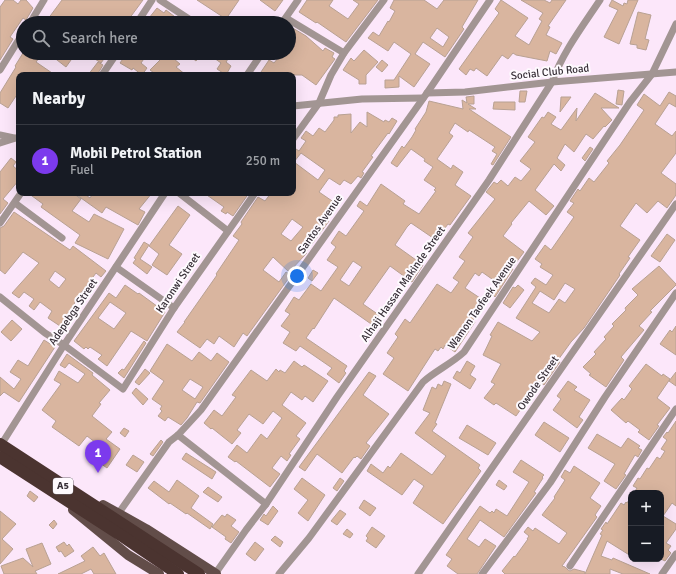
<!DOCTYPE html>
<meta charset="utf-8">
<style>
body{margin:0;font-family:Signika,sans-serif;background:#242831;color:#f1f3f6}
.controls{position:absolute;right:12px;bottom:12px;display:grid;overflow:hidden;border-radius:8px;box-shadow:0 4px 16px #0002}
.controls button{width:36px;height:36px;display:grid;place-items:center;padding:0;border:0;border-bottom:1px solid #363941;background:#171b24;color:#f1f3f6;font:20px sans-serif}
.you{position:absolute;left:297px;top:276px;width:14px;height:14px;margin:-10px;border:3px solid #fff;border-radius:50%;background:#1a73e8;box-shadow:0 0 0 6px #1a73e833}
.badge{display:grid;place-items:center;width:26px;height:26px;border-radius:50%;background:#7c3aed;color:#fff;font-size:13px;font-weight:700}
.pin{position:absolute;translate:-50% -33px;filter:drop-shadow(0 1px 2px #0008)}
.pin::after{content:'';position:absolute;top:21px;width:14px;height:12px;background:inherit;clip-path:polygon(0 0,100% 0,50% 100%)}
.list{margin:0;padding:0;list-style:none}
h2{display:flex;justify-content:space-between;align-items:center;height:52px;margin:0;padding:0 16px;font-size:17px}
h2 small{font-size:13px;font-weight:400;color:#9ea1a6}
.list li{display:grid;grid-template-columns:26px 1fr auto;gap:12px;align-items:center;box-sizing:border-box;height:72px;padding:0 16px;border-top:1px solid #363941}
.list b{display:block;font-size:15px;white-space:nowrap}
.list p{margin:0;font-size:13px;white-space:nowrap;color:#9ea1a6}
.list em{font-size:13px;font-style:normal;color:#9ea1a6}
.icon{flex:none;width:22px;height:22px;fill:none;stroke:currentColor;stroke-width:2;stroke-linecap:round;stroke-linejoin:round}
.map{position:relative;flex:none;width:676px;height:574px;overflow:hidden}
.search{position:absolute;background:#171b24;box-shadow:0 4px 16px #0002;left:16px;top:16px;width:280px;height:44px;display:flex;align-items:center;gap:10px;box-sizing:border-box;padding:0 14px;border-radius:22px;color:#9ea1a6;font-size:15px}
.panel{position:absolute;background:#171b24;box-shadow:0 4px 16px #0002;left:16px;top:72px;width:280px;height:124px;border-radius:8px}
.map>svg:first-child{display:block}
.building{fill:#d9b59f;stroke:#b8a193;fill-rule:evenodd}
.lines{fill:none;stroke-linecap:round;stroke-linejoin:round}
.street{stroke:#a29593;stroke-width:7}
.primary{stroke:#624d49;stroke-width:10}
.highway{stroke:#4b3430;stroke-width:12}
.labels{text-anchor:middle;dominant-baseline:central;stroke-width:4;stroke-linejoin:round;paint-order:stroke}
.shield{fill:#fefafe;stroke:#726b72;stroke-width:1}
.shield-label{font-size:10px;font-weight:bold;fill:#362e36}
.street-label{font-size:11px;fill:#362e36;stroke:#fefafe}
</style>
<div class="map">
<svg width="676" height="574" viewBox="0 0 676 574">
<rect width="100%" height="100%" fill="#fce7fa"/>
<g class="building">
<path d="M 5,0 L 13,0 L 18,4 L 21,0 L 26,0 L 33,8 L 26,20 L 23,18 L 10,37 L 13,39 L 0,60 L 0,7 Z"/>
<path d="M 62,0 L 143,0 L 126,23 L 122,23 L 117,19 L 113,23 L 45,23 Z"/>
<path d="M 197,0 L 239,0 L 226,19 Z"/>
<path d="M 260,0 L 283,0 L 275,11 Z"/>
<path d="M 307,0 L 333,0 L 329,6 L 348,19 L 359,4 L 353,0 L 378,0 L 346,42 L 317,22 L 316,23 L 299,12 Z"/>
<path d="M 394,0 L 424,0 L 437,9 L 444,0 L 478,0 L 462,27 L 464,29 L 445,57 L 423,42 L 415,54 L 430,64 L 414,87 L 399,76 L 399,87 L 385,88 L 385,80 L 394,80 L 411,54 L 394,42 L 388,51 L 368,38 L 373,32 L 379,36 L 388,21 L 389,22 L 395,11 L 390,8 ZM 437,28 L 449,37 L 443,47 L 430,38 Z"/>
<path d="M 501,0 L 528,18 L 515,36 L 529,45 L 542,21 L 539,19 L 543,13 L 521,0 L 544,0 L 550,3 L 552,0 L 566,0 L 548,26 L 550,27 L 546,35 L 562,43 L 556,54 L 550,51 L 547,61 L 516,55 L 513,53 L 508,59 L 502,55 L 487,76 L 476,68 L 474,71 L 470,69 L 466,75 L 459,69 L 499,13 L 495,9 Z"/>
<path d="M 612,0 L 623,6 L 624,3 L 627,4 L 628,0 L 638,0 L 619,44 L 604,37 L 618,10 L 609,6 Z"/>
<path d="M 157,8 L 164,13 L 166,10 L 183,23 L 145,23 Z"/>
<path d="M 638,12 L 651,15 L 645,39 L 649,40 L 646,50 L 637,48 L 637,45 L 630,44 Z"/>
<path d="M 291,27 L 306,36 L 323,51 L 325,48 L 334,53 L 332,57 L 335,59 L 316,85 L 302,75 L 266,75 L 261,72 L 269,60 L 274,63 L 282,53 L 289,53 L 289,31 Z"/>
<path d="M 364,50 L 378,62 L 366,75 L 366,84 L 359,84 L 359,80 L 343,70 L 351,58 L 354,61 Z"/>
<path d="M 23,53 L 30,53 L 39,58 L 36,62 L 55,75 L 19,75 L 19,98 L 16,96 L 8,108 L 0,103 L 0,93 L 16,67 L 15,66 Z"/>
<path d="M 48,53 L 76,53 L 66,67 Z"/>
<path d="M 86,53 L 102,53 L 106,56 L 101,63 Z"/>
<path d="M 127,53 L 148,53 L 141,63 L 147,68 L 142,75 L 133,68 L 132,70 L 120,63 Z"/>
<path d="M 154,53 L 167,53 L 180,64 L 176,67 L 186,75 L 157,75 L 150,70 L 161,59 Z"/>
<path d="M 194,53 L 202,53 L 196,61 L 191,57 Z"/>
<path d="M 207,53 L 232,53 L 226,62 L 231,66 L 226,75 L 217,69 L 221,63 Z"/>
<path d="M 382,60 L 388,65 L 382,72 L 376,67 Z"/>
<path d="M 98,62 L 103,65 L 97,75 L 88,75 Z"/>
<path d="M 618,90 L 624,91 L 622,105 L 616,104 Z"/>
<path d="M 520,91 L 527,91 L 525,102 L 519,102 Z"/>
<path d="M 669,92 L 676,96 L 676,107 L 669,103 L 655,124 L 672,136 L 676,131 L 676,153 L 661,173 L 676,184 L 676,195 L 667,208 L 658,201 L 647,213 L 636,203 L 620,226 L 640,240 L 628,257 L 630,258 L 619,274 L 620,275 L 584,328 L 571,342 L 558,360 L 560,362 L 544,385 L 540,382 L 516,416 L 496,403 L 494,405 L 484,398 L 495,384 L 491,382 L 501,364 L 483,355 L 492,336 L 490,335 L 498,322 L 532,341 L 540,332 L 516,318 L 536,287 L 531,283 L 535,278 L 546,285 L 553,275 L 540,267 L 542,264 L 535,259 L 545,245 L 551,250 L 574,217 L 567,212 L 574,203 L 570,201 L 578,189 L 580,191 L 589,178 L 594,182 L 609,163 L 607,161 L 620,145 L 644,110 L 637,105 L 644,94 L 660,106 ZM 565,283 L 575,289 L 565,303 L 559,299 L 549,313 L 532,303 L 540,291 L 554,300 Z"/>
<path d="M 595,93 L 619,108 L 601,108 L 612,120 L 605,127 L 604,126 L 593,139 L 586,134 L 574,152 L 565,144 L 557,158 L 565,165 L 561,171 L 554,164 L 535,190 L 554,206 L 546,215 L 529,201 L 511,223 L 512,224 L 503,236 L 524,252 L 512,268 L 513,269 L 495,297 L 492,294 L 499,284 L 482,272 L 479,276 L 475,273 L 465,288 L 486,302 L 473,320 L 475,322 L 455,352 L 445,345 L 443,349 L 441,347 L 438,351 L 435,349 L 408,391 L 383,374 L 394,358 L 387,353 L 398,337 L 395,334 L 405,319 L 410,323 L 437,284 L 451,293 L 459,282 L 453,278 L 465,261 L 459,257 L 473,237 L 468,233 L 495,199 L 486,192 L 494,182 L 497,184 L 501,180 L 508,186 L 515,177 L 521,181 L 531,169 L 520,161 L 535,142 L 528,137 L 542,117 L 544,118 L 548,112 L 556,117 L 551,124 L 561,130 L 577,108 L 576,121 Z"/>
<path d="M 474,96 L 474,104 L 468,104 L 476,109 L 469,109 L 511,137 L 493,165 L 491,164 L 497,154 L 492,151 L 495,147 L 469,130 L 468,132 L 455,123 L 449,133 L 453,136 L 437,159 L 451,169 L 453,165 L 463,172 L 455,185 L 471,196 L 450,225 L 448,224 L 436,240 L 411,223 L 407,227 L 395,245 L 423,265 L 412,282 L 390,266 L 363,304 L 379,315 L 378,317 L 380,319 L 374,326 L 334,298 L 314,329 L 313,328 L 306,338 L 347,366 L 344,371 L 346,373 L 339,383 L 327,374 L 332,368 L 300,346 L 296,351 L 283,343 L 290,332 L 281,326 L 290,314 L 285,311 L 294,297 L 299,300 L 311,284 L 321,291 L 338,267 L 327,260 L 336,247 L 331,243 L 339,231 L 346,236 L 364,211 L 357,206 L 360,201 L 367,206 L 381,184 L 405,201 L 403,204 L 419,214 L 436,191 L 434,190 L 436,188 L 424,180 L 433,167 L 424,161 L 425,159 L 411,149 L 397,167 L 391,163 L 402,146 L 404,148 L 412,137 L 416,130 L 415,129 L 426,112 L 429,101 L 463,109 L 462,100 L 467,103 L 466,97 ZM 353,261 L 362,267 L 349,286 L 340,280 Z"/>
<path d="M 561,97 L 571,97 L 560,112 Z"/>
<path d="M 494,102 L 515,102 L 515,110 L 493,109 Z"/>
<path d="M 367,112 L 384,122 L 385,120 L 389,122 L 392,118 L 397,121 L 389,134 L 388,133 L 371,156 L 373,157 L 362,172 L 364,173 L 361,178 L 358,176 L 351,184 L 344,180 L 340,185 L 329,178 L 319,192 L 338,205 L 327,220 L 329,221 L 306,252 L 307,253 L 305,255 L 289,272 L 273,257 L 263,270 L 279,282 L 286,272 L 291,275 L 247,336 L 243,333 L 234,347 L 219,336 L 214,344 L 207,339 L 200,348 L 177,332 L 185,322 L 184,322 L 217,275 L 216,274 L 239,240 L 233,236 L 242,224 L 241,222 L 258,197 L 265,201 L 271,193 L 293,193 L 293,147 L 299,151 L 306,141 L 301,138 L 306,131 L 313,136 L 319,128 L 325,132 L 334,120 L 334,117 L 338,117 L 338,115 L 351,114 L 351,133 L 360,122 L 367,127 ZM 301,153 L 325,170 L 318,180 L 294,162 ZM 292,219 L 303,227 L 291,241 L 281,234 Z"/>
<path d="M 590,147 L 593,149 L 585,161 L 582,158 Z"/>
<path d="M 11,158 L 16,162 L 13,166 L 19,171 L 19,180 L 3,199 L 8,203 L 0,214 L 0,172 Z"/>
<path d="M 28,193 L 73,193 L 81,199 L 72,211 L 89,222 L 94,214 L 124,229 L 108,259 L 75,243 L 80,235 L 41,207 L 43,204 Z"/>
<path d="M 74,193 L 83,193 L 90,198 L 93,193 L 152,193 L 139,209 L 145,212 L 138,225 L 106,207 L 102,213 Z"/>
<path d="M 204,193 L 249,193 L 233,216 L 227,212 L 226,214 L 221,211 L 224,207 Z"/>
<path d="M 178,206 L 190,215 L 169,245 L 182,254 L 167,275 L 152,265 L 159,254 L 149,246 Z"/>
<path d="M 14,212 L 70,250 L 73,246 L 106,271 L 101,277 L 96,273 L 81,293 L 60,326 L 48,318 L 52,311 L 40,302 L 34,310 L 29,306 L 34,299 L 24,292 L 19,298 L 12,293 L 39,263 L 23,252 L 5,274 L 0,270 L 0,228 L 4,226 ZM 55,271 L 66,279 L 59,288 L 49,280 Z"/>
<path d="M 667,234 L 675,240 L 660,262 L 651,256 Z"/>
<path d="M 144,242 L 149,245 L 140,259 L 152,267 L 147,274 L 133,263 L 136,259 L 134,258 Z"/>
<path d="M 659,266 L 676,284 L 676,285 L 650,311 L 652,312 L 639,326 L 644,330 L 621,357 L 624,360 L 606,387 L 589,375 L 591,374 L 583,367 L 596,354 L 594,352 L 606,339 L 604,337 L 614,326 L 612,324 L 626,310 L 625,308 L 638,295 L 632,289 Z"/>
<path d="M 313,270 L 318,273 L 312,281 L 308,278 Z"/>
<path d="M 125,285 L 138,294 L 139,293 L 165,312 L 147,341 L 131,331 L 107,366 L 98,359 L 102,355 L 90,347 L 88,349 L 86,347 L 84,349 L 74,341 L 109,293 L 116,298 ZM 110,302 L 126,313 L 114,329 L 98,318 Z"/>
<path d="M 518,285 L 524,290 L 510,308 L 503,303 L 513,287 L 515,288 Z"/>
<path d="M 12,320 L 22,329 L 11,341 L 1,332 Z"/>
<path d="M 676,326 L 676,355 L 660,344 L 670,330 L 672,332 Z"/>
<path d="M 44,340 L 55,347 L 19,402 L 4,392 L 0,396 L 0,377 L 14,389 L 21,379 L 10,372 L 18,360 L 28,366 Z"/>
<path d="M 144,341 L 146,343 L 124,378 L 118,373 L 122,369 L 124,370 Z"/>
<path d="M 167,344 L 192,361 L 199,352 L 211,361 L 217,353 L 229,362 L 200,403 L 197,402 L 187,418 L 181,425 L 168,417 L 165,421 L 158,416 L 162,411 L 160,409 L 162,406 L 152,399 L 164,381 L 150,371 ZM 190,379 L 203,387 L 195,399 L 182,390 Z"/>
<path d="M 67,354 L 93,373 L 92,375 L 110,390 L 99,403 L 101,404 L 92,416 L 112,432 L 106,439 L 120,449 L 107,468 L 100,463 L 108,452 L 87,436 L 79,446 L 52,427 L 56,421 L 42,410 L 61,384 L 54,380 L 59,371 L 78,383 L 85,374 L 69,363 L 65,368 L 60,365 Z"/>
<path d="M 294,361 L 302,367 L 304,365 L 328,381 L 313,402 L 305,396 L 302,400 L 291,392 L 282,405 L 306,423 L 296,436 L 300,439 L 289,454 L 291,455 L 287,461 L 281,456 L 272,468 L 280,474 L 270,487 L 236,461 L 235,462 L 228,457 L 237,445 L 247,453 L 261,434 L 267,439 L 282,418 L 273,411 L 263,424 L 249,414 L 237,430 L 241,433 L 232,444 L 212,428 L 211,429 L 204,423 L 214,410 L 222,416 L 236,397 L 232,395 L 251,370 L 267,381 L 276,369 L 279,372 L 280,370 L 285,373 Z"/>
<path d="M 467,361 L 475,366 L 470,375 L 476,379 L 470,389 L 453,378 L 457,371 L 460,373 Z"/>
<path d="M 646,364 L 662,376 L 663,374 L 670,379 L 657,398 L 670,408 L 657,425 L 659,426 L 649,440 L 638,432 L 640,430 L 628,421 L 626,423 L 611,410 L 622,398 L 624,400 L 632,389 L 629,386 Z"/>
<path d="M 145,369 L 150,373 L 139,385 L 135,382 Z"/>
<path d="M 369,372 L 376,376 L 363,395 L 389,414 L 366,443 L 370,446 L 361,459 L 357,456 L 355,458 L 354,457 L 342,473 L 317,454 L 305,471 L 299,467 Z"/>
<path d="M 676,372 L 676,386 L 669,381 Z"/>
<path d="M 444,381 L 451,384 L 435,423 L 437,424 L 432,431 L 480,465 L 478,468 L 481,471 L 443,524 L 413,503 L 424,486 L 414,479 L 402,495 L 367,471 L 371,464 L 383,473 L 388,466 L 390,468 L 401,453 L 432,475 L 446,456 L 415,433 L 430,413 L 423,410 L 432,387 L 436,389 L 438,384 L 442,386 Z"/>
<path d="M 568,381 L 577,387 L 574,390 L 590,400 L 579,417 L 583,420 L 577,428 L 553,410 L 561,399 L 557,396 Z"/>
<path d="M 136,388 L 148,399 L 143,405 L 132,393 Z"/>
<path d="M 676,421 L 676,506 L 672,503 L 663,516 L 676,524 L 676,529 L 666,543 L 671,546 L 668,550 L 671,553 L 665,561 L 661,559 L 661,493 L 634,493 L 637,488 L 633,486 L 638,478 L 640,479 L 647,468 L 649,469 L 657,457 L 660,459 L 665,451 L 661,449 L 667,440 L 663,437 L 667,432 L 668,433 Z"/>
<path d="M 544,422 L 569,438 L 560,452 L 535,435 Z"/>
<path d="M 467,425 L 496,443 L 488,455 L 459,438 Z"/>
<path d="M 124,428 L 129,431 L 125,437 L 120,433 Z"/>
<path d="M 597,434 L 621,448 L 628,438 L 640,446 L 638,448 L 642,450 L 638,457 L 635,455 L 624,474 L 626,475 L 616,489 L 604,481 L 615,464 L 588,448 Z"/>
<path d="M 161,440 L 163,442 L 153,456 L 150,454 Z"/>
<path d="M 186,453 L 216,472 L 212,479 L 182,459 Z"/>
<path d="M 133,455 L 144,462 L 137,472 L 126,465 Z"/>
<path d="M 521,460 L 544,475 L 542,477 L 543,478 L 534,492 L 536,493 L 504,537 L 480,520 L 467,539 L 479,547 L 485,539 L 496,546 L 477,574 L 458,574 L 447,566 L 452,559 L 446,555 L 480,506 L 490,513 L 492,511 L 494,513 L 496,509 L 507,516 L 529,482 L 513,472 Z"/>
<path d="M 574,466 L 600,483 L 590,498 L 601,506 L 595,515 L 597,517 L 562,566 L 565,567 L 568,570 L 570,571 L 574,569 L 585,572 L 585,574 L 505,574 L 502,571 L 514,556 L 515,557 L 528,539 L 527,539 L 529,536 L 524,532 L 528,527 L 533,531 L 535,528 L 559,544 L 567,533 L 542,515 L 555,498 L 554,497 L 565,480 L 561,477 L 565,470 L 570,473 Z"/>
<path d="M 302,478 L 325,495 L 308,521 L 298,513 L 308,500 L 294,489 Z"/>
<path d="M 340,478 L 344,481 L 337,491 L 333,488 Z"/>
<path d="M 177,480 L 199,496 L 191,508 L 213,524 L 210,529 L 187,513 L 186,514 L 170,503 L 169,504 L 148,488 L 154,481 L 169,492 Z"/>
<path d="M 499,480 L 507,486 L 504,490 L 496,485 Z"/>
<path d="M 208,487 L 222,497 L 218,502 L 203,492 Z"/>
<path d="M 30,491 L 38,497 L 34,502 L 27,496 Z"/>
<path d="M 631,497 L 631,556 L 607,541 L 601,556 L 612,560 L 613,558 L 650,574 L 623,574 L 610,569 L 610,574 L 585,574 L 602,535 L 600,534 L 603,530 L 601,529 L 606,522 L 607,524 L 621,503 L 624,505 L 626,502 L 627,503 Z"/>
<path d="M 364,500 L 376,508 L 370,516 L 359,508 Z"/>
<path d="M 273,506 L 278,511 L 268,525 L 260,520 L 264,514 L 266,516 Z"/>
<path d="M 340,510 L 346,514 L 337,525 L 331,521 Z"/>
<path d="M 0,511 L 16,524 L 2,539 L 13,549 L 0,564 Z"/>
<path d="M 227,514 L 236,520 L 231,526 L 239,532 L 231,543 L 225,539 L 226,537 L 212,527 L 222,515 L 225,517 Z"/>
<path d="M 54,520 L 57,524 L 53,529 L 49,525 Z"/>
<path d="M 372,527 L 385,536 L 376,548 L 366,541 L 368,538 L 366,536 Z"/>
<path d="M 347,529 L 353,534 L 350,538 L 343,534 Z"/>
<path d="M 275,536 L 283,542 L 280,547 L 271,540 Z"/>
<path d="M 64,542 L 67,546 L 69,544 L 74,551 L 65,557 L 61,551 L 59,552 L 56,547 Z"/>
<path d="M 255,542 L 264,549 L 255,561 L 246,554 Z"/>
<path d="M 42,543 L 51,564 L 35,571 L 37,574 L 4,574 L 1,566 L 23,558 L 33,567 L 26,549 Z"/>
<path d="M 93,547 L 100,556 L 104,553 L 116,574 L 94,574 L 91,569 L 81,574 L 58,574 L 85,561 L 81,556 Z"/>
</g>
<g class="lines">
<g class="street">
<path d="M 160,0 L 195,23"/>
<path d="M 286,18 L 344,53"/>
<path d="M 30,23 L 44,0"/>
<path d="M 137,23 L 152,0"/>
<path d="M 282,23 L 298,0"/>
<path d="M 0,70 L 23,33"/>
<path d="M 102,75 L 117,53"/>
<path d="M 247,75 L 262,53"/>
<path d="M 427,93 L 465,92 L 552,82 L 676,72"/>
<path d="M 293,106 L 362,99 L 423,98"/>
<path d="M 0,135 L 14,138"/>
<path d="M 293,139 L 319,103 L 331,75 L 344,53 L 384,0"/>
<path d="M 0,143 L 19,137"/>
<path d="M 179,193 L 228,231"/>
<path d="M 15,203 L 62,238"/>
<path d="M 0,223 L 21,193"/>
<path d="M 116,267 L 174,308"/>
<path d="M 0,297 L 45,333 L 64,345 L 123,389 L 174,308 L 255,193"/>
<path d="M 178,435 L 266,504"/>
<path d="M 1,445 L 64,345 L 165,193"/>
<path d="M 118,514 L 169,442 L 178,435 L 201,410 L 427,93 L 490,0"/>
<path d="M 570,566 L 676,409"/>
<path d="M 215,574 L 246,530 L 266,504 L 337,397 L 489,180 L 552,82 C 563,52 582,27 600,0"/>
<path d="M 279,574 L 309,538 L 423,382 C 435,371 451,364 464,352 L 630,102 L 652,74 L 676,24"/>
<path d="M 418,574 L 676,204"/>
<path d="M 482,574 L 550,483 L 605,397 L 676,293"/>
<path d="M 662,574 L 676,554"/>
</g>
<g class="primary">
<path d="M 103,505 L 146,529 L 216,574"/>
<path d="M 73,510 L 128,555 L 159,574"/>
</g>
<g class="highway">
<path d="M 0,444 L 199,574"/>
<path d="M 0,457 L 122,536 L 178,574"/>
</g>
</g>
<g class="labels">
<rect class="shield" x="53" y="478" width="20" height="16" rx="3"/>
<g class="shield-label">
<text x="63" y="486">A5</text>
</g>
<g class="street-label">
<text transform="translate(550 72) rotate(-6)">Social Club Road</text>
<text transform="translate(320 224) rotate(-55)">Santos Avenue</text>
<text transform="translate(178 283) rotate(-56)">Karonwi Street</text>
<text transform="translate(403 284) rotate(-55)">Alhaji Hassan Makinde Street</text>
<text transform="translate(482 303) rotate(-55)">Wamon Taofeek Avenue</text>
<text transform="translate(73 312) rotate(-56)">Adepebga Street</text>
<text transform="translate(538 383) rotate(-55)">Owode Street</text>
</g>
</g>
</svg>
<div class="controls">
<button>+</button>
<button>−</button>
</div>
<div class="you"></div>
<div class="pin badge" style="left:98px;top:473px">1</div>
<div class="search"><svg class="icon" aria-label="search" viewBox="0 0 24 24"><circle cx="10" cy="10" r="6"/><path d="M15 15l6 6"/></svg>Search here</div>
<section class="panel">
<h2>Nearby<small></small></h2>
<ul class="list">
<li><span class="badge">1</span><div><b>Mobil Petrol Station</b><p>Fuel</p></div><em>250 m</em></li>
</ul>
</section>
</div>
